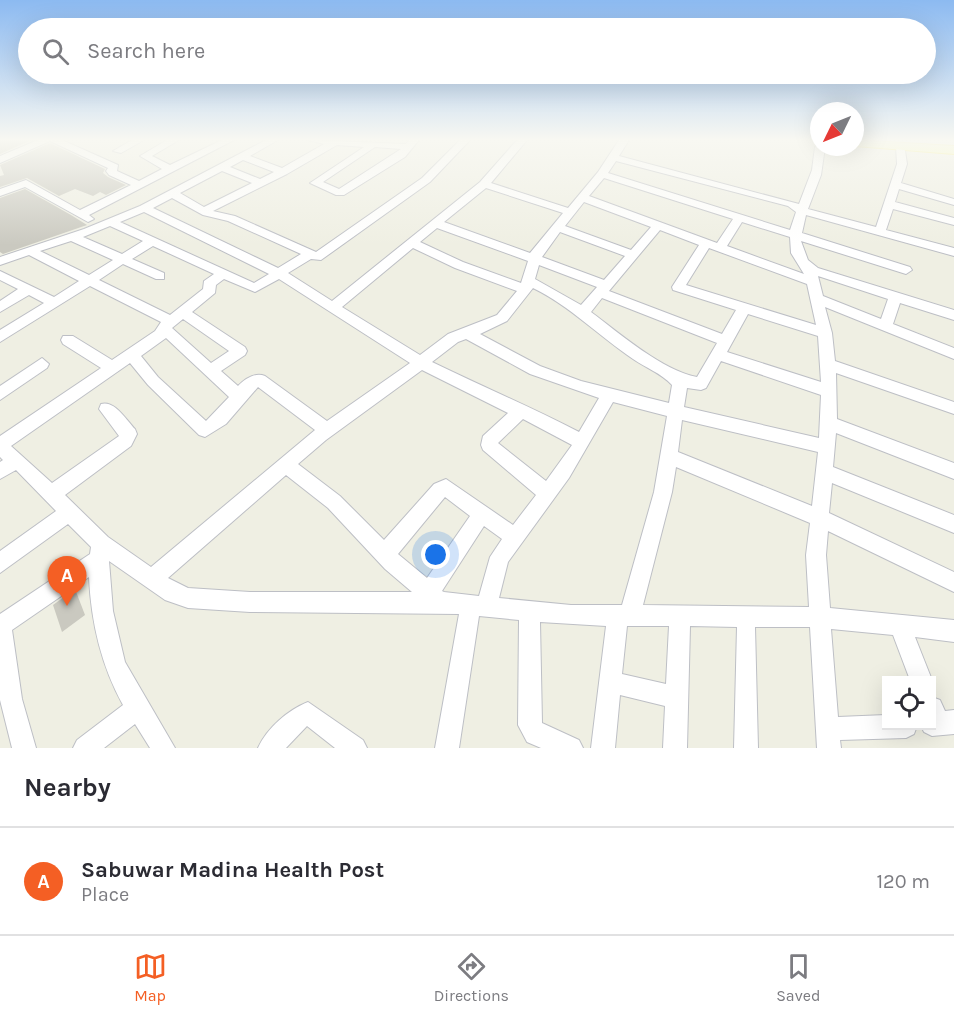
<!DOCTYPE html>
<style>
body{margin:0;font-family:Karla,sans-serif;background:#f7f7f7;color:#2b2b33}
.controls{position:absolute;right:18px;bottom:18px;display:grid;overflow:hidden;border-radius:0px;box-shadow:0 6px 24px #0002}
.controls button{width:54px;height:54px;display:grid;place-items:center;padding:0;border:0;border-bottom:2px solid #e1e1e2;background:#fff;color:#2b2b33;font:30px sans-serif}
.compass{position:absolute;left:810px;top:102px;width:54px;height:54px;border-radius:50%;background:#fff;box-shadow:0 6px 24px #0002;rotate:227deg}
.you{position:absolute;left:436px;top:555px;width:21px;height:21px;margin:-15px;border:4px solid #fff;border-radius:50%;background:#1a73e8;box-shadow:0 0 0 9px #1a73e833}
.badge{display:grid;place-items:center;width:39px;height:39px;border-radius:50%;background:#f45f24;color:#fff;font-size:20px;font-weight:700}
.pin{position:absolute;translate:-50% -50px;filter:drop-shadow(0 2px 3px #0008)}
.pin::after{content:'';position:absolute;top:32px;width:21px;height:18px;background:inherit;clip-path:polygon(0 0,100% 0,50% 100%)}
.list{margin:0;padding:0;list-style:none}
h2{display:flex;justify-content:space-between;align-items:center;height:78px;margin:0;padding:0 24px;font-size:26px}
h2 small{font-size:20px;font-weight:400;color:#7c7c81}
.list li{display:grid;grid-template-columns:39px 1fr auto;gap:18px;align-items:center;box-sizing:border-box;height:108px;padding:0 24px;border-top:2px solid #e1e1e2}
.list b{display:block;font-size:22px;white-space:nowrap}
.list p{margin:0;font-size:20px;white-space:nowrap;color:#7c7c81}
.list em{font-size:20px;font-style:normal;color:#7c7c81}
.icon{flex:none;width:33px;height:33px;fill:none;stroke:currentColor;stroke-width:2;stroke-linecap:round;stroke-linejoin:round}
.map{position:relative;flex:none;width:954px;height:748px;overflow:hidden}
.search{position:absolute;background:#fff;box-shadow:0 6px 24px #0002;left:18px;right:18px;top:18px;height:66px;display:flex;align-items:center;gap:15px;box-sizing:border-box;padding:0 21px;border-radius:33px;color:#7c7c81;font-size:22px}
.sheet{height:186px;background:#fff}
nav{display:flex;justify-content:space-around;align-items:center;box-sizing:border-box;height:84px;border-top:2px solid #e1e1e2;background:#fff;font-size:16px;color:#7c7c81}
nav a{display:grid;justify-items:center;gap:3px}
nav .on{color:#f45f24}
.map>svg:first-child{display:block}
.building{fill:#cac9c0}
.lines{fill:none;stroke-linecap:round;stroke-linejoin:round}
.minor-casing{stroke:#bdbfc5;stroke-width:2}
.major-casing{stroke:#faee51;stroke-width:2}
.minor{fill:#fff;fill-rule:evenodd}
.major{fill:#fbffa8;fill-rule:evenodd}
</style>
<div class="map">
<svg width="954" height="748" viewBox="0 0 954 748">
<rect width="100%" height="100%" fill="#efefe3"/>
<g class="building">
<path d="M 0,140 L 32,140 L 0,154 Z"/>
<path d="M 50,143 L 105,169 L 103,173 L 108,177 L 126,185 L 106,195 L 100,192 L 93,196 L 75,189 L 59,196 L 27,178 L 0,187 L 0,176 L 4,175 L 0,165 Z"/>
<path d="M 25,189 L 71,215 L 87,225 L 3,254 L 0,252 L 0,198 Z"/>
<path d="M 75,589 L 85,615 L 62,632 L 53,605 Z"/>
</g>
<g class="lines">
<defs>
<g id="minor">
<path d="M 38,140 L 62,140 L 118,165 L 117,171 L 139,181 L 162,169 L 140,156 L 167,140 L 179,140 L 152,156 L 170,165 L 222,140 L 234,140 L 89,215 L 94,219 L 88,222 L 25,187 L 0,196 L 0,189 L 26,180 L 80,210 L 131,185 L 109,175 L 106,171 L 108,168 L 50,141 L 0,163 L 0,156 Z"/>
<path d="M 132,140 L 144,140 L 121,153 L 113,151 Z"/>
<path d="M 266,140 L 278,140 L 250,156 L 282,168 L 324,144 L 308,140 L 406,144 L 409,140 L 419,140 L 405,157 L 344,195 L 336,195 L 310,183 L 364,147 L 337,145 L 287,174 L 213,211 L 235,216 L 316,252 L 422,178 L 460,140 L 470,140 L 430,182 L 321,260 L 311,259 L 288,273 L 332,301 L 480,182 L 517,140 L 527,140 L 491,183 L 568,208 L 598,172 L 619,140 L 629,140 L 619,156 L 799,204 L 812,170 L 815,147 L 819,144 L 819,147 L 825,147 L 821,175 L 808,209 L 876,227 L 897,164 L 896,146 L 904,144 L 907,164 L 901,183 L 954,199 L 954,205 L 899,189 L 895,202 L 954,218 L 954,225 L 893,209 L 886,230 L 954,248 L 954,256 L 806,215 L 802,233 L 910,267 L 912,270 L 906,274 L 801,241 L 808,260 L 818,268 L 954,310 L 954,320 L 900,303 L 893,324 L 954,348 L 954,359 L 825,307 L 832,333 L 835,361 L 954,402 L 954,414 L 836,373 L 837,419 L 954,463 L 954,479 L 836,433 L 833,467 L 954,515 L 954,533 L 832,483 L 829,513 L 954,572 L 954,592 L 828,531 L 826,555 L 830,608 L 954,620 L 954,642 L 915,637 L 932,680 L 932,681 L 910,680 L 893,635 L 831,629 L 838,717 L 886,715 L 886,726 L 917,726 L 914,734 L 906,738 L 840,740 L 841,748 L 817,748 L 810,627 L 755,627 L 758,748 L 734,748 L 737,627 L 690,626 L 687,748 L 663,748 L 665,706 L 620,695 L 615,748 L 591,748 L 606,626 L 540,622 L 542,723 L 579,740 L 583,748 L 541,748 L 527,742 L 518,725 L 519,620 L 479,616 L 459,748 L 435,748 L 459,614 L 250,612 L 188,608 L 165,600 L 109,561 L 113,611 L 125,662 L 175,748 L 150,748 L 135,724 L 104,748 L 73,748 L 77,740 L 123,705 C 101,665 91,622 89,577 L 12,630 L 22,699 L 36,748 L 12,748 L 0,700 L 0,614 L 90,554 L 91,547 L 68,524 L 0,573 L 0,551 L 56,511 L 16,470 L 0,479 L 0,462 L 3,460 L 0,457 L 0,436 L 101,368 L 63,344 L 61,340 L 63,336 L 73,336 L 112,360 L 155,331 L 161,322 L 90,286 L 0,342 L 0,330 L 44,303 L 29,295 L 0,312 L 0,301 L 18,289 L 0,280 L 0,271 L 54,297 L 79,281 L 29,255 L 0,265 L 0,257 L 84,229 L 140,206 ZM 375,147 L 401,149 L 339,189 L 323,182 ZM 243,160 L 274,172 L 260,179 L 230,167 ZM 616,161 L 788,206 L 796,212 L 790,230 L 608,173 ZM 222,171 L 252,183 L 204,207 L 180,193 ZM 604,178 L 733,219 L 717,243 L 589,196 ZM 486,188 L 563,213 L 530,253 L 444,222 ZM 172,198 L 203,215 L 228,221 L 301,254 L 278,268 L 153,208 ZM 584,202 L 651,227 L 631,250 L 565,226 ZM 144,212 L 269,274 L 254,283 L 120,222 ZM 742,222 L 790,237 L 791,253 L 804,274 L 727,246 ZM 110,226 L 143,241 L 122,254 L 83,237 ZM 437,228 L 528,261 L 521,283 L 463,262 L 420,242 ZM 660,230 L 699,245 L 672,287 L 673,290 L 736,310 L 722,334 L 609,291 ZM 560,232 L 625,256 L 604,280 L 542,257 ZM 71,241 L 113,260 L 89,275 L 40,251 ZM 153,246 L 214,274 L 204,281 L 203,289 L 170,315 L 99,280 L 123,264 L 156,279 L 164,279 L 164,273 L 132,259 ZM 413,248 L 455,268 L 517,291 L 497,315 L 448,334 L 420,355 L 342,307 ZM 709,248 L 807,284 L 816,325 L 686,285 ZM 539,265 L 597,287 L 581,305 L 535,279 ZM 818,276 L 888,299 L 881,319 L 823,296 ZM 224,279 L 255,292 L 279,279 L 410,363 L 327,421 L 265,376 C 255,372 245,379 238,386 L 221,371 L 245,355 L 247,351 L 245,347 L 192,312 L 215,293 L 216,285 ZM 533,288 C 570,306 599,336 633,359 C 646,368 661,373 672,385 L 669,403 L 581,381 L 540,366 L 480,334 L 507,321 ZM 602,298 L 717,343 L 697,377 C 663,371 619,333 591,312 ZM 748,314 L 818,336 L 821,382 L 727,352 ZM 183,319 L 229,351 L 211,363 L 172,328 ZM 166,338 L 229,397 L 206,421 L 158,377 L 141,356 ZM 466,339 L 530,374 L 599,398 L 579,432 C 531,407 481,386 432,362 L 458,342 ZM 721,361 L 821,395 L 819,438 L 684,407 L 687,388 L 701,390 L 706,388 ZM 130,363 L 148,385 L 199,435 L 205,437 L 226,424 L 258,387 L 315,430 L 151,567 L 108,537 L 65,495 L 131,446 L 137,434 L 135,429 C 126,420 115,400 101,404 L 99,409 L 119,436 L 52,483 L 11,446 ZM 422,370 L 508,413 L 483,436 L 481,445 L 483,450 L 536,495 L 513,525 L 446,479 L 434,484 L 384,540 L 340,496 L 298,464 L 326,440 ZM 613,402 L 667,416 L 654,492 L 622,605 L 571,605 L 499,598 L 508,562 L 569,478 ZM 523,419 L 572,445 L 546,481 L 498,443 ZM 682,420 L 818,452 L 812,506 L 678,452 ZM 676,467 L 810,523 L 806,555 L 809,607 L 643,605 L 672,492 ZM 286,475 L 328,508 L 385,569 L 412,592 L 250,592 L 188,588 L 168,578 ZM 445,497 L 470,516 L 427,578 L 398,554 ZM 484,526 L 502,539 L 490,557 L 479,596 L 444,592 L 442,591 ZM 627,626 L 669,626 L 666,684 L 622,674 Z"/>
<path d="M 42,358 L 49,364 L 47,368 L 0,400 L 0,386 Z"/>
<path d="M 932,697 L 940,700 L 945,711 L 954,710 L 954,734 L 932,736 L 924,732 L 921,726 L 932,726 Z"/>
<path d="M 308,702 L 363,740 L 367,748 L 335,748 L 307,726 L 286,748 L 258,748 C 267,728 288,710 308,702 Z"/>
</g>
<path id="major" d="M 855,140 L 954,146 L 954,154 L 855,146 Z"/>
</defs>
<use href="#minor" class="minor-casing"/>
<use href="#major" class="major-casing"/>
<use href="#minor" class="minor"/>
<use href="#major" class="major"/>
</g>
<linearGradient id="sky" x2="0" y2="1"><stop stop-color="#8cbaf1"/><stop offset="0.57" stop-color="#f8f8f2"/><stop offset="1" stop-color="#f8f8f2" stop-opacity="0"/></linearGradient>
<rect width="954" height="245" fill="url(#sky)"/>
</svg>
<div class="controls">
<button><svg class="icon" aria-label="locate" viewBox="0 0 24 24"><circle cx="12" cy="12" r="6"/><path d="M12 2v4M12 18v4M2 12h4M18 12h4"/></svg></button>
</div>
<svg class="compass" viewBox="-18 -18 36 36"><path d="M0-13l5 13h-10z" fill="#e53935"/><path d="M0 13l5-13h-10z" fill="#7c7c81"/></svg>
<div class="you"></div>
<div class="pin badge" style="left:67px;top:606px">A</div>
<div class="search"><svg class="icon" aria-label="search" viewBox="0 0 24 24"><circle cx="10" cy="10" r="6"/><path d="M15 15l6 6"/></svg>Search here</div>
</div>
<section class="sheet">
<h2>Nearby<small></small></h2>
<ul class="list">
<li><span class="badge">A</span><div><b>Sabuwar Madina Health Post</b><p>Place</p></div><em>120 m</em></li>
</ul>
</section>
<nav>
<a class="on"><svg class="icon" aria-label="map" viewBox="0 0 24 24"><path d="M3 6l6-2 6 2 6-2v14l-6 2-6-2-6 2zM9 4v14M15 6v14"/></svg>Map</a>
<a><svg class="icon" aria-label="directions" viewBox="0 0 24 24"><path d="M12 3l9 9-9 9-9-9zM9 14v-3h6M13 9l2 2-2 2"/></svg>Directions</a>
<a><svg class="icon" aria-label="saved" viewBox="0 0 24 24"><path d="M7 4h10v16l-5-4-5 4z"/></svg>Saved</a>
</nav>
